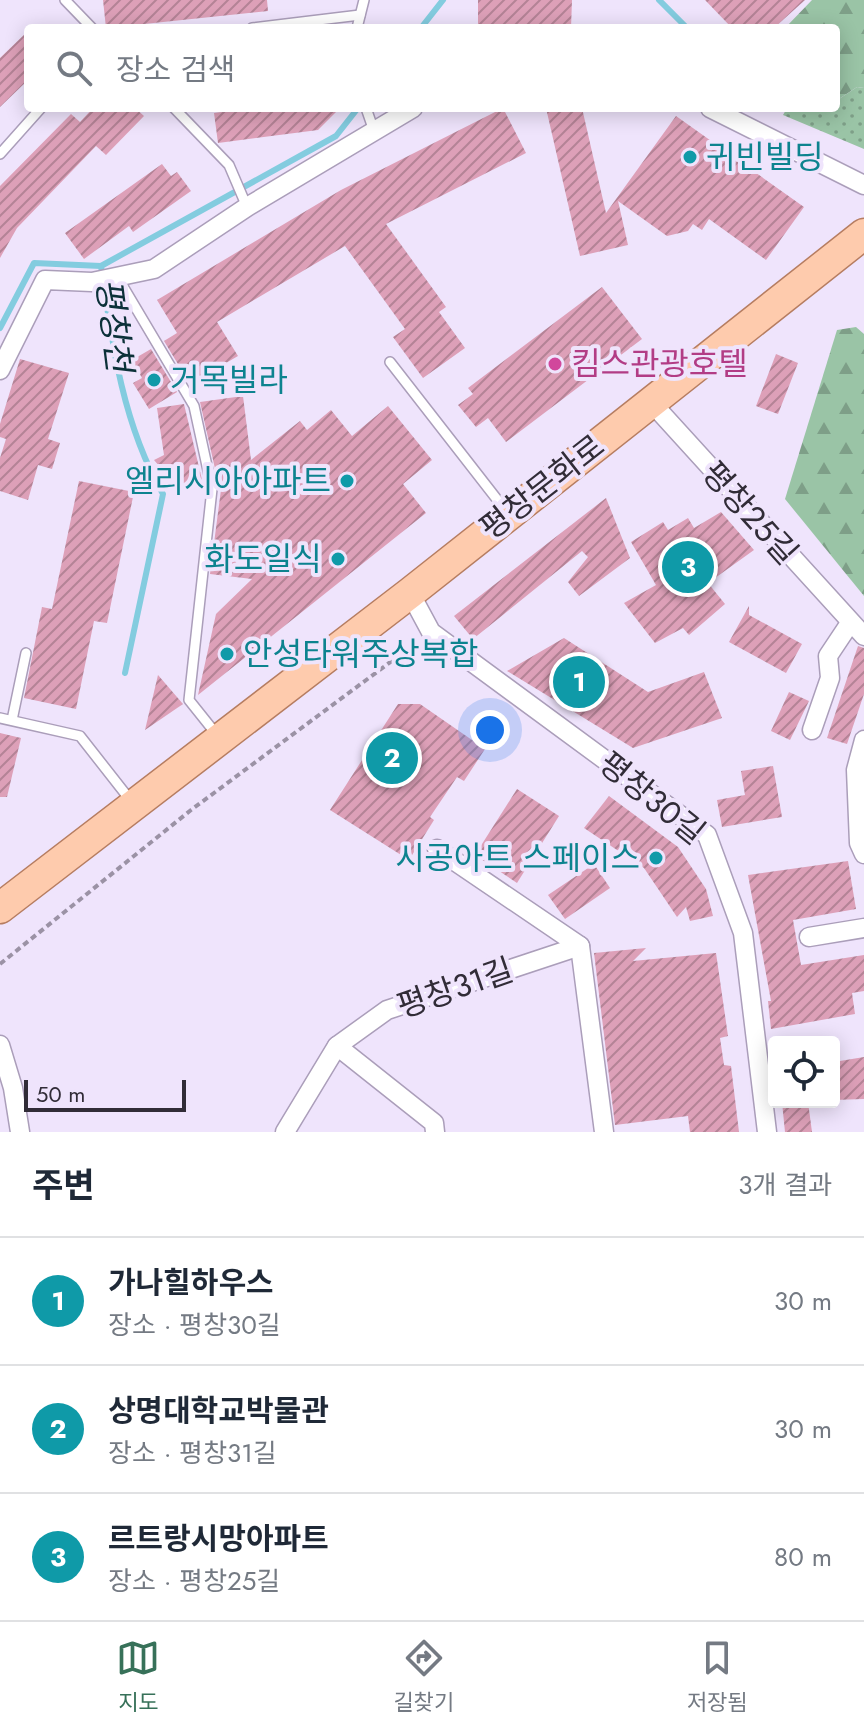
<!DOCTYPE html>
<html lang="ko">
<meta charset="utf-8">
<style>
body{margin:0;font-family:Jost,"Noto Sans KR",sans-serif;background:#f2f2f3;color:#1f2937}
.controls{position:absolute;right:24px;bottom:24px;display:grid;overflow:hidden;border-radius:8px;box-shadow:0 4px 20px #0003}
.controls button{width:72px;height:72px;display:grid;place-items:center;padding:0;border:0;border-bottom:2px solid #e0e1e3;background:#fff;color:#1f2937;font:40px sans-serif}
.scale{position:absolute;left:24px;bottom:20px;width:162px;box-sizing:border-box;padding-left:8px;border:4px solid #312c37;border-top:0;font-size:22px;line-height:28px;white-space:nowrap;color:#312c37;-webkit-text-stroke:6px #efe4fc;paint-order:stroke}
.you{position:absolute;left:490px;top:730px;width:28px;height:28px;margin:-20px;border:6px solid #fff;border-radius:50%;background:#1a73e8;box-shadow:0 0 0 12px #1a73e833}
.badge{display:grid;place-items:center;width:52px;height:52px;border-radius:50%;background:#377159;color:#fff;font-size:26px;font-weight:700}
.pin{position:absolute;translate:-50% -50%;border:4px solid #fff;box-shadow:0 2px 8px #0006}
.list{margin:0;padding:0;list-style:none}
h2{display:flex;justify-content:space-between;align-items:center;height:104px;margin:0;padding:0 32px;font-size:34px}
h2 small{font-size:26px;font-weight:400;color:#747a83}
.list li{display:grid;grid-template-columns:52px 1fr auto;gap:24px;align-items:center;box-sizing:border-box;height:128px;padding:0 32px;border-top:2px solid #e0e1e3}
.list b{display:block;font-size:30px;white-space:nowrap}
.list p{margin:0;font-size:26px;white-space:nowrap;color:#747a83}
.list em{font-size:26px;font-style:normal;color:#747a83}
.icon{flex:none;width:44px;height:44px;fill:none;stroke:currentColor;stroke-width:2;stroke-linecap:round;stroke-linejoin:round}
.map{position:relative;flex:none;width:864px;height:1132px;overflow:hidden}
.search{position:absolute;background:#fff;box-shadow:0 4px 20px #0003;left:24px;right:24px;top:24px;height:88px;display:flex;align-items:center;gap:20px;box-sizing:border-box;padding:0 28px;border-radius:8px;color:#747a83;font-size:30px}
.sheet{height:488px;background:#fff}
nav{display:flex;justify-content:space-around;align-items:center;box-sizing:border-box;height:112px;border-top:2px solid #e0e1e3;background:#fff;font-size:22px;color:#747a83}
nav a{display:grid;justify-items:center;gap:4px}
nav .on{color:#377159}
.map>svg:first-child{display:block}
.forest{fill:url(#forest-firs)}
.park{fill:url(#park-dots)}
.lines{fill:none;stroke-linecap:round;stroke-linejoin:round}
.stream{stroke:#83ccdf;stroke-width:6}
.building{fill:url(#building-hatch)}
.service-casing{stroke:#ab9eba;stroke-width:12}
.minor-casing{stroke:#ab9eba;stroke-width:21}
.primary-casing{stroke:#b67d61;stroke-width:33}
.path{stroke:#9b92a5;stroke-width:4;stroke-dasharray:6 4;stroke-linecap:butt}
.service{stroke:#fff;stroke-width:9}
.minor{stroke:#fff;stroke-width:18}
.primary{stroke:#fecbad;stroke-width:30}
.culture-dot{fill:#0f9aa8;stroke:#efe4fc;stroke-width:3}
.hotel-dot{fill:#d1479c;stroke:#efe4fc;stroke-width:3}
.labels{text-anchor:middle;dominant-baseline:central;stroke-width:8;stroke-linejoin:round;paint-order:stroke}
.culture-label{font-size:32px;fill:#0d838f;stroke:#efe4fc;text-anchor:start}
.hotel-label{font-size:32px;fill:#b23c85;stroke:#efe4fc;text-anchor:start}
.street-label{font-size:32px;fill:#312c37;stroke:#efe4fc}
.water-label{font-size:34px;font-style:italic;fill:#0c3139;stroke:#efe4fc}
</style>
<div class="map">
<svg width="864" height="1132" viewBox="0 0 864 1132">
<defs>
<pattern id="forest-firs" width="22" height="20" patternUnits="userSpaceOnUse" patternTransform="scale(2)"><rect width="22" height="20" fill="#9ac4a6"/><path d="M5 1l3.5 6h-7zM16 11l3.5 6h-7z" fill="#7e9f88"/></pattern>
<pattern id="park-dots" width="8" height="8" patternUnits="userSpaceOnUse" patternTransform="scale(2)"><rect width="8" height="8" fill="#9ac4a6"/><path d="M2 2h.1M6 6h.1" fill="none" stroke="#7e9f88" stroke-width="1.8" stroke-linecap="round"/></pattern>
<pattern id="building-hatch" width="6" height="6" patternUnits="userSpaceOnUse" patternTransform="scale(2)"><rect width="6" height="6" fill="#dda0b8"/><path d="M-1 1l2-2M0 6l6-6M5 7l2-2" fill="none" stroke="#b48396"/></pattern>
</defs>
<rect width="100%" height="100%" fill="#efe4fc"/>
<g class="forest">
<path d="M 812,0 L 864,0 L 864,88 L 857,87 L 836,101 L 836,28 L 785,28 Z"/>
<path d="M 856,327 L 864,334 L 864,596 L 785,499 L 837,330 Z"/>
</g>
<path class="park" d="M 857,87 L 864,88 L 864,149 L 783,115 L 787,108 L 836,108 L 836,101 Z"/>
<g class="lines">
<g class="stream">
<path d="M 659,0 L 687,28"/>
<path d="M 421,28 L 443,0"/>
<path d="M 0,328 L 34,263 L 101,266"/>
<path d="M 125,673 L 163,494 C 123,425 112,344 101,266 L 336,136 L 358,108"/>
</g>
</g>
<g class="building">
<path d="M 103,0 L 267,0 L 268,11 L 106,28 Z"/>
<path d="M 478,0 L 572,0 L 571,28 L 478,28 Z"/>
<path d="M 705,0 L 805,0 L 774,28 L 732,28 Z"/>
<path d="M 28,31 L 28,80 L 0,107 L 0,58 Z"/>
<path d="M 93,108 L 135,108 L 144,116 L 106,155 L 96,146 L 17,228 L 0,258 L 0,186 L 71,114 L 80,122 Z"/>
<path d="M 251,108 L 340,108 L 318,130 L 218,143 L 214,113 Z"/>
<path d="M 503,108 L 526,153 L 386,224 L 446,307 L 439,312 L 465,348 L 423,378 L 393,337 L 405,329 L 345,246 L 217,322 L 238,356 L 190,384 L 164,341 L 177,333 L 157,300 L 341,190 Z"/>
<path d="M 546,108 L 582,108 L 606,213 L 676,116 L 804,207 L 766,260 L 709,219 L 702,230 L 693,224 L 688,231 L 667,236 L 618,201 L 628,245 L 580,256 Z"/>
<path d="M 162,164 L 171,176 L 177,172 L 191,191 L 133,232 L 129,226 L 84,259 L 65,233 Z"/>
<path d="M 602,287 L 642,339 L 506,442 L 488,418 L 476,427 L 458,405 L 473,394 L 468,388 Z"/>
<path d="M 151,349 L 177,392 L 149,409 L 133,383 L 142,378 L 132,360 Z"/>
<path d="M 776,354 L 798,363 L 778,414 L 756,406 Z"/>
<path d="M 20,359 L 69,373 L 48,439 L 60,443 L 52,469 L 38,465 L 28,500 L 0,491 L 0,458 L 6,439 L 0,437 L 0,424 Z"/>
<path d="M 243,396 L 251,460 L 300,421 L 307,430 L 331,410 L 352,436 L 388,406 L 432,460 L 403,484 L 426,513 L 198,695 L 216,614 L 252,579 L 210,574 L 222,482 L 218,482 L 200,402 Z"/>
<path d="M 184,404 L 203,484 L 178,488 L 154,460 L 164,455 L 157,408 Z"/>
<path d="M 79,481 L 134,492 L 107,623 L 94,621 L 76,709 L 24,698 L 42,607 L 52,609 Z"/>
<path d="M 606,498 L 630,558 L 579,596 L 568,582 L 588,557 L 582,551 L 473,639 L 454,616 Z"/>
<path d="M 721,512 L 754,550 L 708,583 L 725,604 L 689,635 L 683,628 L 655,643 L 624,603 L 656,585 L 631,542 L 663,522 L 668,530 L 688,518 L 694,528 Z"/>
<path d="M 749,606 L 749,615 L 802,644 L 786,673 L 729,642 Z"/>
<path d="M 564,638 L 648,692 L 704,672 L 722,718 L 633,748 L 507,671 Z"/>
<path d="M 858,646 L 864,648 L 864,694 L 847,744 L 827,738 Z"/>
<path d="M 158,675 L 183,704 L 145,730 Z"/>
<path d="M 789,692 L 809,701 L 790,740 L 771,731 Z"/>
<path d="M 398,704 L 420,704 L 485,749 L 464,781 L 457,777 L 430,817 L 434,820 L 409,860 L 330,810 Z"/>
<path d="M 0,733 L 21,738 L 7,797 L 0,797 Z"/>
<path d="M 773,766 L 782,817 L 722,827 L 717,800 L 745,795 L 741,771 Z"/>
<path d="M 517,789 L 559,816 L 517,883 L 475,855 Z"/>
<path d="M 609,796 L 678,847 L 706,889 L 713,916 L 690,921 L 686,907 L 677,917 L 644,868 L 584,828 Z"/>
<path d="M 848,861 L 856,909 L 793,920 L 801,965 L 864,955 L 864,991 L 852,993 L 855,1014 L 771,1029 L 768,1001 L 771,1001 L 748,875 Z"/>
<path d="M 594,864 L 610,888 L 565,919 L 548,895 Z"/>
<path d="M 646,948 L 633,961 L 716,953 L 728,1036 L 720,1038 L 724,1065 L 731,1066 L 739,1132 L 690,1132 L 688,1116 L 615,1125 L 594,953 Z"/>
<path d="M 864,1057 L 864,1099 L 834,1100 L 834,1062 Z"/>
<path d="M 782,1102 L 808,1102 L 812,1132 L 785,1132 Z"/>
</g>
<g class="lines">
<defs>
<g id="service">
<path d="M 65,0 L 92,28"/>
<path d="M 252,28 L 360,15"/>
<path d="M 357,28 L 364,0"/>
<path d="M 174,108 L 229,165 L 247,207"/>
<path d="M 366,108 L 374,131"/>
<path d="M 0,154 L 41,108"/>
<path d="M 118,278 L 194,406 L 212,489 L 189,700 L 217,735"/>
<path d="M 390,362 L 506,511"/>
<path d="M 0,718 L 80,736 L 131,801"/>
<path d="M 12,720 L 26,653"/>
</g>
<g id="minor">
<path d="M 710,108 L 864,185"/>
<path d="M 0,370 L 45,280 L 92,282 L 154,269 L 247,207 L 413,108"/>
<path d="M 651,402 L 864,636"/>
<path d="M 410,593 L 431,632 L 707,835 L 743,933 L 767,1132"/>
<path d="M 812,730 L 830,678 L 828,656 L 850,623"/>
<path d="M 864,740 L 856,770 L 859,843 L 864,854"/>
<path d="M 437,849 L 580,946 L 604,1132"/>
<path d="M 809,937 L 864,928"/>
<path d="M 0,1045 L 13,1088 L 20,1132"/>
<path d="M 337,1046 L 434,1123 L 435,1132"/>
<path d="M 285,1132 L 337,1046 L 387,1010 L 580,946"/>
</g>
<path id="primary" d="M 0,908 L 410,593 L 864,234"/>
</defs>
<use href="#service" class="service-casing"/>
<use href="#minor" class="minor-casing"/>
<use href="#primary" class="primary-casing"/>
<path class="path" d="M 0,964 L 191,810 L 416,643"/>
<use href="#service" class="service"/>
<use href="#minor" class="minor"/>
<use href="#primary" class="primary"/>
</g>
<g class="culture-dot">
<circle cx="690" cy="157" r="8"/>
<circle cx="154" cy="380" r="8"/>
<circle cx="347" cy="481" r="8"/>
<circle cx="338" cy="559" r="8"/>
<circle cx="227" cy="654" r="8"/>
<circle cx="656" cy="858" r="8"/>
</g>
<circle class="hotel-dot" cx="555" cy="364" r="8"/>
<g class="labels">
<g class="culture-label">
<text x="706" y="157">귀빈빌딩</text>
<text x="170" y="380">거목빌라</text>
<text x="331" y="481" text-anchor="end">엘리시아아파트</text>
<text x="322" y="559" text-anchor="end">화도일식</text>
<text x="243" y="654">안성타워주상복합</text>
<text x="640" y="858" text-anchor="end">시공아트 스페이스</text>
</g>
<g class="hotel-label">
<text x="571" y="364">킴스관광호텔</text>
</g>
<g class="street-label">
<text transform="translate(542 487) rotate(-38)">평창문화로</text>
<text transform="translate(750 513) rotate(48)">평창25길</text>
<text transform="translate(652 798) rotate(39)">평창30길</text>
<text transform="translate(455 988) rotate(-19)">평창31길</text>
</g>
<g class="water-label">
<text transform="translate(114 325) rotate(83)">평창천</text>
</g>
</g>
</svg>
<div class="controls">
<button><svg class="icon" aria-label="locate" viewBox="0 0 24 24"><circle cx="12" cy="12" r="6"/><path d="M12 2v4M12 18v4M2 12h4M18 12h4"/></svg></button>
</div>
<div class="scale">50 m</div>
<div class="you"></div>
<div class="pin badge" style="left:579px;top:682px;background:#0f9aa8">1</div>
<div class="pin badge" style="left:392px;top:758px;background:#0f9aa8">2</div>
<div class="pin badge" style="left:688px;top:567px;background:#0f9aa8">3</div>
<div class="search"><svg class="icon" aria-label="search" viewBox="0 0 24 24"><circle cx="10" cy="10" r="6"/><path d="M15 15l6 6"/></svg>장소 검색</div>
</div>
<section class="sheet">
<h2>주변<small>3개 결과</small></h2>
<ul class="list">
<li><span class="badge" style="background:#0f9aa8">1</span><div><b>가나힐하우스</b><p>장소 · 평창30길</p></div><em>30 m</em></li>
<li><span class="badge" style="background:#0f9aa8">2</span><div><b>상명대학교박물관</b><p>장소 · 평창31길</p></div><em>30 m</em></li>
<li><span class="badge" style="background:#0f9aa8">3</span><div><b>르트랑시망아파트</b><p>장소 · 평창25길</p></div><em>80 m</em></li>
</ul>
</section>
<nav>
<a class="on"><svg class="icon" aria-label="map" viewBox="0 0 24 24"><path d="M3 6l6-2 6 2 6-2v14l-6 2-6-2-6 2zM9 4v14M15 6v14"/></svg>지도</a>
<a><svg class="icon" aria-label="directions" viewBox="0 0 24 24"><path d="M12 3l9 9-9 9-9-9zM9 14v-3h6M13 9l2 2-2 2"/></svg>길찾기</a>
<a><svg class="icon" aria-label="saved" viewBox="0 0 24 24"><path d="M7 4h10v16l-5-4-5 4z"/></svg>저장됨</a>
</nav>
